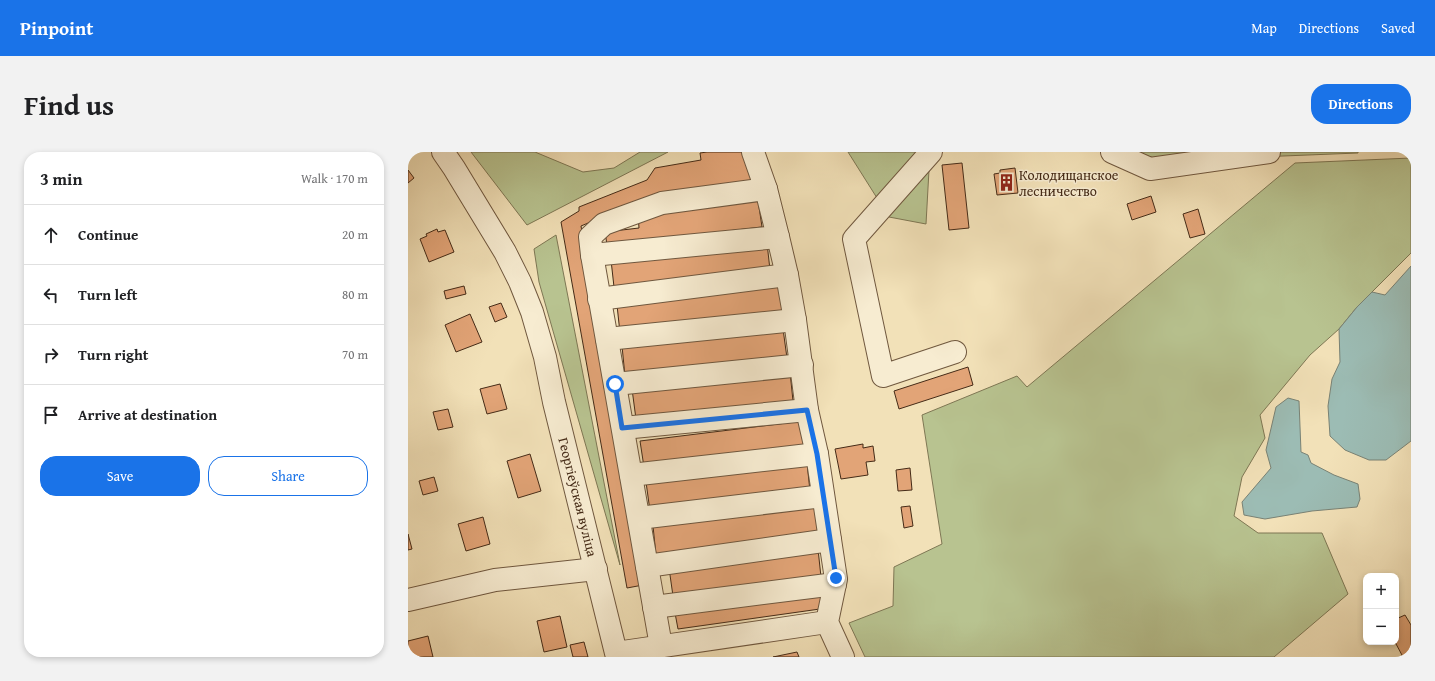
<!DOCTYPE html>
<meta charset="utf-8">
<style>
body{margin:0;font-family:"Gentium Book Plus",serif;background:#f2f2f2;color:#202124}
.controls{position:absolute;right:12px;bottom:12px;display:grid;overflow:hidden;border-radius:8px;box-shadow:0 2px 6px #0003}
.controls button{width:36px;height:36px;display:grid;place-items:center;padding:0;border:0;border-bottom:1px solid #e0e0e0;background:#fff;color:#202124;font:20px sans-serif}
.stop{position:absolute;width:12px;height:12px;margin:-9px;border:3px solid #1a73e8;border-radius:50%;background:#fff}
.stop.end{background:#1a73e8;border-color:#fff;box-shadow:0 1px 4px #0008}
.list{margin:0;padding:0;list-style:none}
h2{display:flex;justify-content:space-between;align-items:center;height:52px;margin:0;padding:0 16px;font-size:17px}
h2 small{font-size:13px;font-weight:400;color:#757577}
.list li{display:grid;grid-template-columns:26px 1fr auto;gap:12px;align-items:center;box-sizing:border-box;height:60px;padding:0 16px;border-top:1px solid #e0e0e0}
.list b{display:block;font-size:15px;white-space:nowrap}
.list em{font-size:13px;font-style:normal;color:#757577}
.actions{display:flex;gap:8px;padding:12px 16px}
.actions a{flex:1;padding:9px 0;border:1px solid #1a73e8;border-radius:16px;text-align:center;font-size:14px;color:#1a73e8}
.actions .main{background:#1a73e8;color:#fff}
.icon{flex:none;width:22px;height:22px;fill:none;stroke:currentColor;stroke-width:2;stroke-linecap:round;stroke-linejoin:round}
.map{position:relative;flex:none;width:1003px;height:505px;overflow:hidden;border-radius:16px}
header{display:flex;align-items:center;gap:24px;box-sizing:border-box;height:56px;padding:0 20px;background:#1a73e8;color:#fff}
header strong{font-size:19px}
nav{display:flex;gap:22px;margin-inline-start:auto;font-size:14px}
.intro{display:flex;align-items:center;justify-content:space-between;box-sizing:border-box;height:96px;padding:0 24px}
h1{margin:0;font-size:28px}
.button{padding:10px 18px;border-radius:16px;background:#1a73e8;color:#fff;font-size:14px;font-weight:700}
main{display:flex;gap:24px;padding:0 24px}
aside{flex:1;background:#fff;border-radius:16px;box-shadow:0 2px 6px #0003}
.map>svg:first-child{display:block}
.green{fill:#b8c390;stroke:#7e7754}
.water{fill:#9cbcb4;stroke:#798275}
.building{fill:#e2a477;stroke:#452b17}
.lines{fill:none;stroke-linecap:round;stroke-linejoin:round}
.minor-casing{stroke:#70583f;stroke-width:24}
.minor{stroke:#f7ecd1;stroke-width:22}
.route{stroke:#1a73e8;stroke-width:5}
.labels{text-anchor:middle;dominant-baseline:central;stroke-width:3;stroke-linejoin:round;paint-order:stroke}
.poi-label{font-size:14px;fill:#452b17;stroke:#f7ecd1;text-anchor:start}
.street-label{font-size:14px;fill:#452b17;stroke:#f7ecd1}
</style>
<header>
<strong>Pinpoint</strong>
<nav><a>Map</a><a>Directions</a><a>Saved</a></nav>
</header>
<div class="intro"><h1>Find us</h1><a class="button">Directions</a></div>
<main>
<aside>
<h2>3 min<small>Walk · 170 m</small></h2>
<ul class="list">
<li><svg class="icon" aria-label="ahead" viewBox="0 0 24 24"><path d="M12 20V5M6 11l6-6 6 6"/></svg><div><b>Continue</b></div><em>20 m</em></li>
<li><svg class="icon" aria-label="left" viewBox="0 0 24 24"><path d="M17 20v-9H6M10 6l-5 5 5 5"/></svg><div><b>Turn left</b></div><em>80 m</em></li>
<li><svg class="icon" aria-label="right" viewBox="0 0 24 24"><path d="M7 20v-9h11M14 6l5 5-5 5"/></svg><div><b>Turn right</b></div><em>70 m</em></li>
<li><svg class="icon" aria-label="arrive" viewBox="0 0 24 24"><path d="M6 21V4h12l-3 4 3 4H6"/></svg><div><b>Arrive at destination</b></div></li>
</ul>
<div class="actions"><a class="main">Save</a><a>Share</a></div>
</aside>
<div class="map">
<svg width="1003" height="505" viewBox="0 0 1003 505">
<rect width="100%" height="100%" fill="#f2e1b8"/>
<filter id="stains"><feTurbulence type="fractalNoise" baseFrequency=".005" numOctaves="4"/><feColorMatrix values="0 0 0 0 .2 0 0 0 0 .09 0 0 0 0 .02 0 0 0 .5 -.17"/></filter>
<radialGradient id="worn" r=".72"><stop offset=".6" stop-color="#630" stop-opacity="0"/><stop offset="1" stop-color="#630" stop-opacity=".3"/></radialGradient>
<g class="green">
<path d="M 63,0 L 127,0 L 175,20 L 206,16 L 232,0 L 260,0 L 119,73 Z"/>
<path d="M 440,0 L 522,0 L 518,72 L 481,65 Z"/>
<path d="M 731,0 L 950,0 L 950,1 L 751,9 Z"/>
<path d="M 1003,6 L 1003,101 L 949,155 L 931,177 L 902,203 L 852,263 L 857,286 L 834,325 L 826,364 L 850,381 L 914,381 L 940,442 L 866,505 L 457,505 L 441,471 L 485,454 L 486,415 L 534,392 L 514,263 L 609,224 L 619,235 L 887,11 Z"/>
<path d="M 148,83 L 212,413 L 131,130 L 126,97 Z"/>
</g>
<g class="water">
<path d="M 1003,114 L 1003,289 L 978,308 L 961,308 L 937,298 L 922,284 L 920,254 L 924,227 L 932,210 L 931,177 L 949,155 L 964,140 L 977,143 Z"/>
<path d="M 880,246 L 891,249 L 893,300 L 900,303 L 903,311 L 926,323 L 950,332 L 952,347 L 949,355 L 904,359 L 857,367 L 836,363 L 834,350 L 863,316 L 858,298 L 868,255 Z"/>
</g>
<g class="building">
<path d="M 299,0 L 337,0 L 344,31 L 247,43 L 173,74 L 235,433 L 219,436 L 153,70 L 171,59 L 171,55 L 239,28 L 247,16 L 293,8 L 292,1 Z"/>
<path d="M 554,11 L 561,76 L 541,78 L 534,13 Z"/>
<path d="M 607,16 L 610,41 L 589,43 L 586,22 L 592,21 L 592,18 Z"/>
<path d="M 0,18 L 6,26 L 0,31 Z"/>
<path d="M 743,44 L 748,60 L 724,68 L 719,52 Z"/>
<path d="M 350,48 L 354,75 L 199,93 L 197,80 L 231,76 L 230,62 Z"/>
<path d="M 790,57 L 797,82 L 782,86 L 775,62 Z"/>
<path d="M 29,77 L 30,80 L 37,78 L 46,100 L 21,110 L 12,87 L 19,84 L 18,82 Z"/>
<path d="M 359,91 L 362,118 L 206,135 L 203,108 Z"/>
<path d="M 373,133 L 376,161 L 212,181 L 209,153 Z"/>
<path d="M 56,134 L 58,142 L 38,147 L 36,139 Z"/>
<path d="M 93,151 L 99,165 L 87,170 L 81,155 Z"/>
<path d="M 62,162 L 74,190 L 48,200 L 37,173 Z"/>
<path d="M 375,177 L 379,206 L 217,224 L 214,194 Z"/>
<path d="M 560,215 L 565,233 L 491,257 L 486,239 Z"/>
<path d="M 382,220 L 385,249 L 228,267 L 224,237 Z"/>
<path d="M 92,232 L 99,257 L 79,262 L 72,237 Z"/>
<path d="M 40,257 L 45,275 L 30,278 L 25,260 Z"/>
<path d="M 395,269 L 398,296 L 236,315 L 232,289 Z"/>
<path d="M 455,292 L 455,296 L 465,294 L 467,309 L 458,310 L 460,323 L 433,327 L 427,297 Z"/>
<path d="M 122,302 L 133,339 L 110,346 L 99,309 Z"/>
<path d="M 399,311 L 402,339 L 242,359 L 238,330 Z"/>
<path d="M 502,316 L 504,338 L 490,339 L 488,318 Z"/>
<path d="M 26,325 L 30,339 L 15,343 L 11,329 Z"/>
<path d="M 407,353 L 410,383 L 248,403 L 245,374 Z"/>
<path d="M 502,354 L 505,374 L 496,376 L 493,355 Z"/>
<path d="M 75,365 L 82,392 L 58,399 L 50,372 Z"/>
<path d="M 0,382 L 4,397 L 0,398 Z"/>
<path d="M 410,397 L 413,425 L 265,444 L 261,416 Z"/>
<path d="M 417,440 L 419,456 L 270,477 L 267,461 Z"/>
<path d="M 997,463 L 1003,473 L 1003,504 L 1002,505 L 995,505 L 987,490 L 988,467 Z"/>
<path d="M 152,464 L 159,495 L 136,500 L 129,469 Z"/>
<path d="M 20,484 L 25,505 L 0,505 L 0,489 Z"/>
<path d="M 176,490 L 180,505 L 165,505 L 162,493 Z"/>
<path d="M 389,500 L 391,505 L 365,505 Z"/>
</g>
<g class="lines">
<defs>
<g id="minor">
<path d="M 35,0 L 46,16 L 97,100 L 112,130 L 124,160 L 137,205 L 146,250 L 208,501 L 419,470"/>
<path d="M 345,0 L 358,37 L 370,85 L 379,123 L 387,168 L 399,258 L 409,302 L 428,427 L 419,470 L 435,505"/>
<path d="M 523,0 L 446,87 L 475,224 L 547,200"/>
<path d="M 704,0 L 742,17 L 861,0"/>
<path d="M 184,103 L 370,85"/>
<path d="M 191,147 L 379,123"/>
<path d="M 199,187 L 387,168"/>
<path d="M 207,232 L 394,213"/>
<path d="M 215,276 L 399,258"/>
<path d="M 223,323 L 409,302"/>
<path d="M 231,366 L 415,344"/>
<path d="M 239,414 L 422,388"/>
<path d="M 0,448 L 87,428 L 188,417"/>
<path d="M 246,455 L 427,432"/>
<path d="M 253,494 L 184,103 L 182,85 L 196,72 L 254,51 L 358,37"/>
</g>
</defs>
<use href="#minor" class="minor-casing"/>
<use href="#minor" class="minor"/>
</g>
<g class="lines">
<path class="route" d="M 207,232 L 214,276 L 399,258 L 409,302 L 428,426"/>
</g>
<defs>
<symbol id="building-bare" viewBox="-9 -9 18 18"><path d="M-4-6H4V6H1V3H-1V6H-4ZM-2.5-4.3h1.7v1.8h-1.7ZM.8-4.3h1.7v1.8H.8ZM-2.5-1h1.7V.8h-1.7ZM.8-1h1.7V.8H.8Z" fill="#8f2418" stroke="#f7ecd1" stroke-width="2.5" paint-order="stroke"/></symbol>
</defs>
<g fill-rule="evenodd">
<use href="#building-bare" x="586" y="18" width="25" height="25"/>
</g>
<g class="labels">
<g class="poi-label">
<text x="611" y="23">Колодищанское<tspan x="611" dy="16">лесничество</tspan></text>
</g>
<g class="street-label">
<text transform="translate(170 345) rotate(76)">Георгіеўская вуліца</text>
</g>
</g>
<rect width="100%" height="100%" filter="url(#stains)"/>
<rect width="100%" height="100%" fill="url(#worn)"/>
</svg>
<div class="controls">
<button>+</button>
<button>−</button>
</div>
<div class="stop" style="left:207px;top:232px"></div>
<div class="stop end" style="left:428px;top:426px"></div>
</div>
</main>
